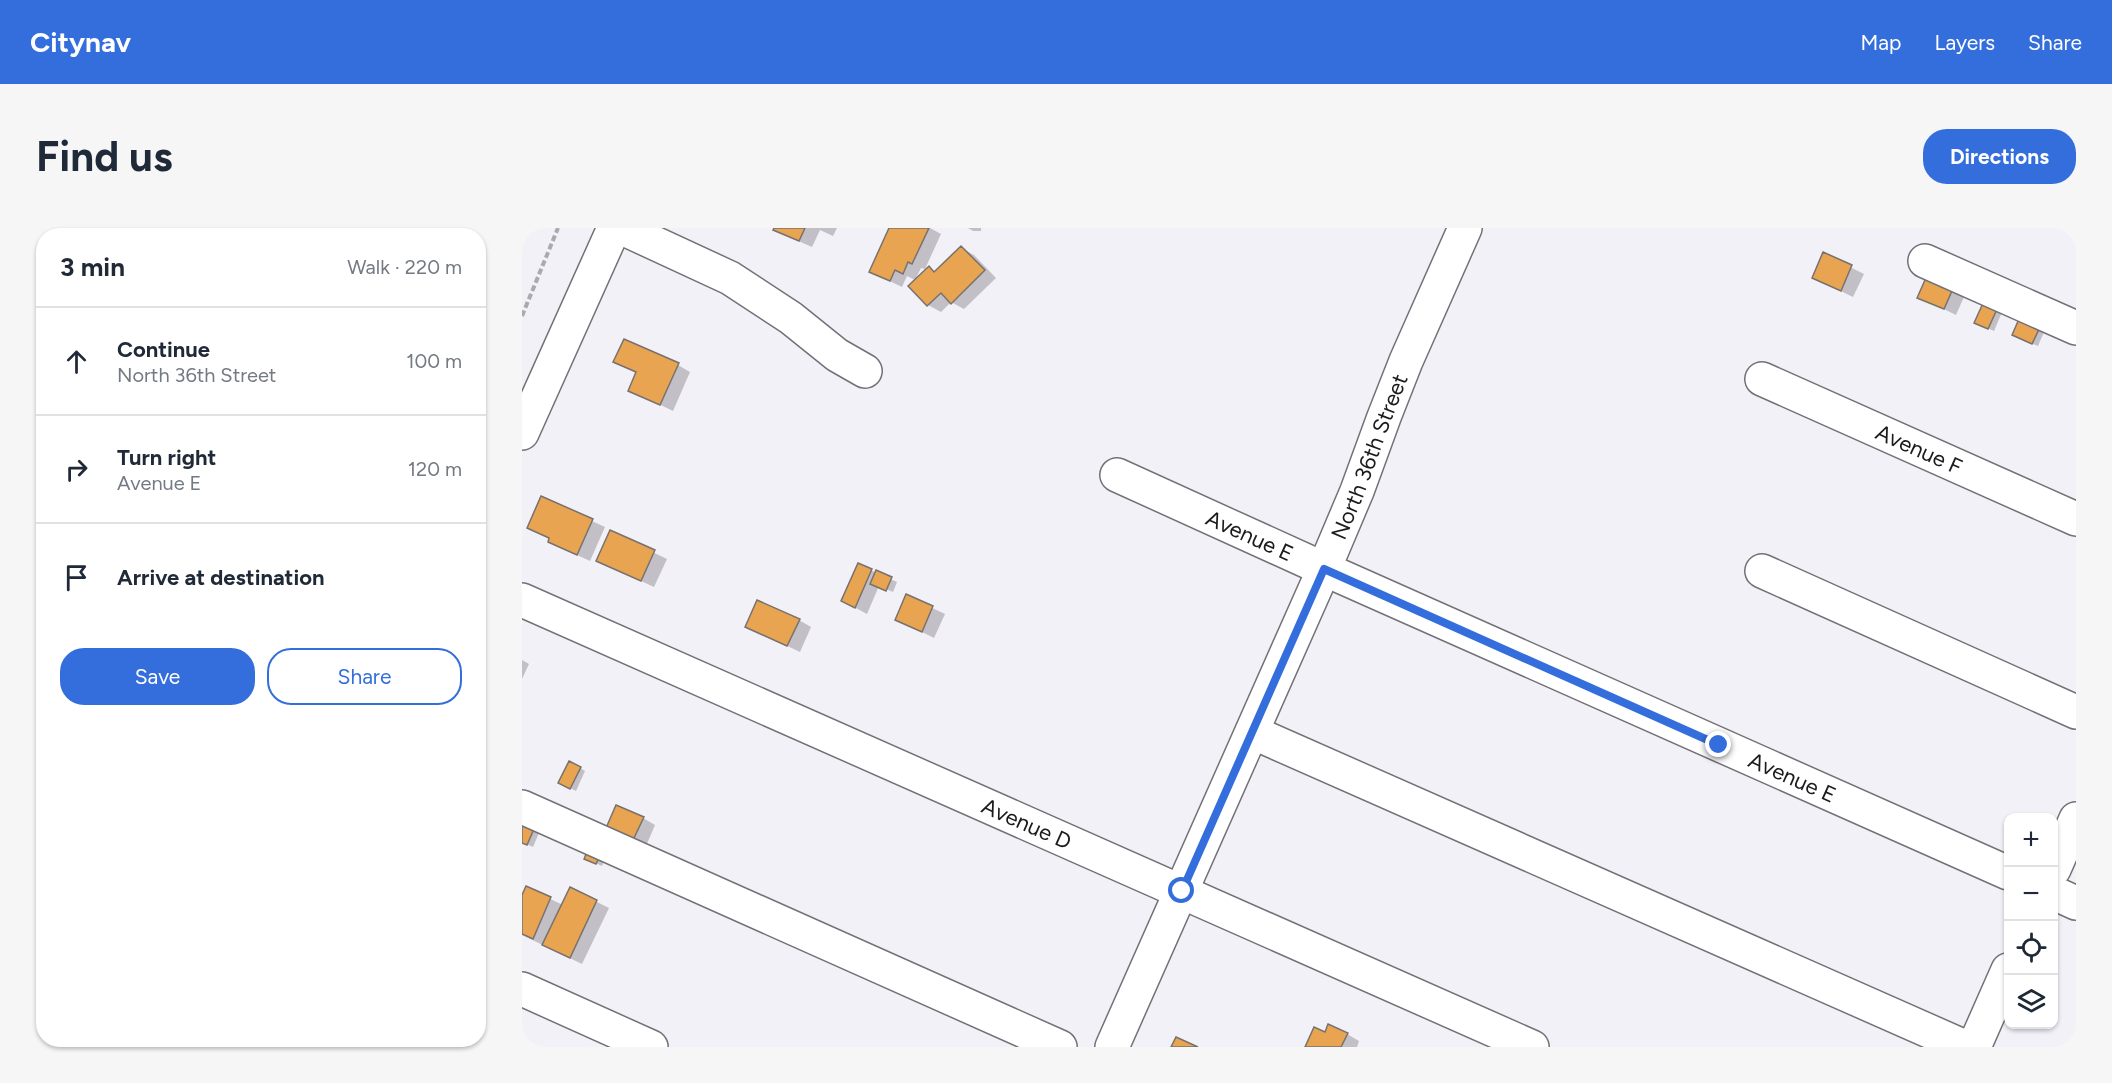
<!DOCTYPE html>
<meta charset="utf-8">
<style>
body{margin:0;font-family:Figtree,sans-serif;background:#f6f6f7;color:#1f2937}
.controls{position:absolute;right:18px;bottom:18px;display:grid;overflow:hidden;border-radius:12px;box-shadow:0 2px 4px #0004}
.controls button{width:54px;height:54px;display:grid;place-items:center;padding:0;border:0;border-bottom:2px solid #e0e1e3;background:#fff;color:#1f2937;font:30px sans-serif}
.stop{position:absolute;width:18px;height:18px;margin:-14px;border:4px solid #336edc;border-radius:50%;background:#fff}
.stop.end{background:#336edc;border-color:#fff;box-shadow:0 2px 6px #0008}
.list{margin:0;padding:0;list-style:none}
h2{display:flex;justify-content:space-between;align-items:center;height:78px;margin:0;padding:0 24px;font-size:26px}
h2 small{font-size:20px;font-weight:400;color:#747a83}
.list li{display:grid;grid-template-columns:39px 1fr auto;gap:18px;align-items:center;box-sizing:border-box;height:108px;padding:0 24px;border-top:2px solid #e0e1e3}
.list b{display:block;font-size:22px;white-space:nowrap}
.list p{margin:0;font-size:20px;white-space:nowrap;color:#747a83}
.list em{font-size:20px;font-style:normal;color:#747a83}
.actions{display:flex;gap:12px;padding:18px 24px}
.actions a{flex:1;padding:14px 0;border:2px solid #336edc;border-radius:24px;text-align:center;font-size:21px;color:#336edc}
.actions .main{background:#336edc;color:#fff}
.icon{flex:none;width:33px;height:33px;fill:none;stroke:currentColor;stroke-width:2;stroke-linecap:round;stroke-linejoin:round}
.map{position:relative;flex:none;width:1554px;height:819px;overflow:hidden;border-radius:24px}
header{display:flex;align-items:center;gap:36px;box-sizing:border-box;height:84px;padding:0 30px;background:#336edc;color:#fff}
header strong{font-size:28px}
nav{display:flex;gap:33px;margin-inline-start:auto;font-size:21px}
.intro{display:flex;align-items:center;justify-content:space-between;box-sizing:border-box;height:144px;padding:0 36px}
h1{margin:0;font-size:42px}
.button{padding:15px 27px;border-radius:24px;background:#336edc;color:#fff;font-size:21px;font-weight:700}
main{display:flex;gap:36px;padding:0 36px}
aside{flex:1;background:#fff;border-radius:24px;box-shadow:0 2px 4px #0004}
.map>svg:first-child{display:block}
.shadow{fill:#0003}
.building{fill:#e8a451;stroke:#77726d;stroke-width:1.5}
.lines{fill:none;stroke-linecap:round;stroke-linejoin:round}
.minor-casing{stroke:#737177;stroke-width:36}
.path{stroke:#aaa9ae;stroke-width:4;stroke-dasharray:6 3;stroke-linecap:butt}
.minor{stroke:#fff;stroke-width:33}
.route{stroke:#336edc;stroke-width:8}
.labels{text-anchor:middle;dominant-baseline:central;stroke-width:6;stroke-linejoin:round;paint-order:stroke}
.street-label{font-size:22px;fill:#1b1a1c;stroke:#fff}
</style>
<header>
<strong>Citynav</strong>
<nav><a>Map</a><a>Layers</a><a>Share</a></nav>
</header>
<div class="intro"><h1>Find us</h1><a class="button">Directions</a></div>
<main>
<aside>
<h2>3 min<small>Walk · 220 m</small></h2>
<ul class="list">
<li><svg class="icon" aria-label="ahead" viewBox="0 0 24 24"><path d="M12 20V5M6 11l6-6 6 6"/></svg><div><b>Continue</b><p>North 36th Street</p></div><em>100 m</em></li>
<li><svg class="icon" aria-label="right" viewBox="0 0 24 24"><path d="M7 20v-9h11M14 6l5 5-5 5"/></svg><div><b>Turn right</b><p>Avenue E</p></div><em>120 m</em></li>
<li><svg class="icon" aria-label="arrive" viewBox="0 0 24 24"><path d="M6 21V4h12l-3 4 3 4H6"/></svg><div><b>Arrive at destination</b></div></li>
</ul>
<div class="actions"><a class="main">Save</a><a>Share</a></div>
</aside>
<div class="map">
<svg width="1554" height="819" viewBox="0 0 1554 819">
<rect width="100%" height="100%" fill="#f3f1f8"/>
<g class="shadow">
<path d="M 253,0 L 315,0 L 311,8 L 298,2 L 290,19 L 265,8 Z"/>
<path d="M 369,0 L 408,0 L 419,6 L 403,41 L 399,40 L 393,52 L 385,48 L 380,59 L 361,50 Z"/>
<path d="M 446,0 L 459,0 L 459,3 L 451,3 Z"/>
<path d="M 439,20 L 452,27 L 474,50 L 442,81 L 429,74 L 419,84 L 406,77 L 407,40 L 414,44 Z"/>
<path d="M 1302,26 L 1342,46 L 1331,69 L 1304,56 Z"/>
<path d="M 1408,45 L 1445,62 L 1434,87 L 1397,69 Z"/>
<path d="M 1462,75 L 1480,84 L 1472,103 L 1459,97 Z"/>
<path d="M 1525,97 L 1516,118 L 1497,110 Z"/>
<path d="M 93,134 L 156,137 L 168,144 L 151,183 L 108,162 L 115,145 Z"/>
<path d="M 20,270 L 83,299 L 68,333 L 40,320 L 29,311 L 7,299 Z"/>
<path d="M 89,304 L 145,331 L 132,359 L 76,333 Z"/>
<path d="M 337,337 L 375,354 L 371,364 L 357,358 L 345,386 L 321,373 Z"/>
<path d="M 385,368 L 423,386 L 412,410 L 374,391 Z"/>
<path d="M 277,392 L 289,399 L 278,424 L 225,399 Z"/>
<path d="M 0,432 L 7,436 L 0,451 Z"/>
<path d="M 58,540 L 63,543 L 54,563 L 44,558 Z"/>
<path d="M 0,589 L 20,598 L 11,619 L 0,614 Z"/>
<path d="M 121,590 L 133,597 L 124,618 L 98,606 Z"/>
<path d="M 78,626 L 84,629 L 80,638 L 69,633 Z"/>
<path d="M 5,660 L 41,677 L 49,661 L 87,680 L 60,736 L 0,707 L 0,671 Z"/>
<path d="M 803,806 L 825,806 L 837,813 L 835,819 L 785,819 Z"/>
</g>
<g class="building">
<path d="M 252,0 L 283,0 L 277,13 L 251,2 Z"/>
<path d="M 367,0 L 407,0 L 390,36 L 386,34 L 381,46 L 373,42 L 368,53 L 347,44 Z"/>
<path d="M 439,18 L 463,42 L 429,76 L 419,65 L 405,78 L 386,58 L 407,38 L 412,44 Z"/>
<path d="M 1301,24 L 1330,37 L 1319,63 L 1290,50 Z"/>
<path d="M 1407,43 L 1434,54 L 1422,81 L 1395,70 Z"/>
<path d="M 1462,73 L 1476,79 L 1466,101 L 1452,95 Z"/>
<path d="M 1500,84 L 1521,93 L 1510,116 L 1490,107 Z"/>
<path d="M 102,111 L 157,135 L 138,177 L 106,163 L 114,144 L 91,134 Z"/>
<path d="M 19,268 L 71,291 L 55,327 L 26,314 L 27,310 L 5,300 Z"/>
<path d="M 88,302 L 133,322 L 119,353 L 74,333 Z"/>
<path d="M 336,335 L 350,341 L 333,380 L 319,373 Z"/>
<path d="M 354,342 L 370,349 L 364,363 L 348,356 Z"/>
<path d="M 384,366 L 411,378 L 400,404 L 373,392 Z"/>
<path d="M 235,372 L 278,391 L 265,418 L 223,399 Z"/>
<path d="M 47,533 L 59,539 L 48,561 L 36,555 Z"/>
<path d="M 94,577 L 122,589 L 111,612 L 84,600 Z"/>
<path d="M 0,587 L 15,594 L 5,617 L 0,615 Z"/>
<path d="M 67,619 L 79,625 L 74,636 L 62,631 Z"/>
<path d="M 4,658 L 29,669 L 11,711 L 0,706 L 0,667 Z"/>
<path d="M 48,659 L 75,672 L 48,730 L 20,717 Z"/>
<path d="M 806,796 L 826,805 L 819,819 L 783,819 L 792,799 L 803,804 Z"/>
<path d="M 654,809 L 676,819 L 649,819 Z"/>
</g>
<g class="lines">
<defs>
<g id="minor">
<path d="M 100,0 L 208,50 L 269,90 L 315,127 L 343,143"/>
<path d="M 1403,33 L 1554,100"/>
<path id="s1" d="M 1240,151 L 1554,291"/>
<path d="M 0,205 L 92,0"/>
<path id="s2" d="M 595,247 L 802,341 L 1486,645"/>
<path d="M 1240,343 L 1554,484"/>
<path id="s3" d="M 0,372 L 1010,819"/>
<path d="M 730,504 L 1443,819"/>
<path d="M 0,579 L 538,819"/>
<path d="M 1532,641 L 1554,591"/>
<path d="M 1532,665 L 1554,675"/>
<path d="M 0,761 L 129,819"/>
<path id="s4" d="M 590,819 L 802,341 L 835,263 L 862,189 L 884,133 L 943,0"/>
<path d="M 1452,819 L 1486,742"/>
</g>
</defs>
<use href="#minor" class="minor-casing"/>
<path class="path" d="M 0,88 L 36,0"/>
<use href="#minor" class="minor"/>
</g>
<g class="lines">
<path class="route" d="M 660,663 L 802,341 L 1197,517"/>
</g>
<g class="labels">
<g class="street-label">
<text stroke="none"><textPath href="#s1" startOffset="172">Avenue F</textPath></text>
<text stroke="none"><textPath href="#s4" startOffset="644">North 36th Street</textPath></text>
<text stroke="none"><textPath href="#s2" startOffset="146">Avenue E</textPath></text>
<text stroke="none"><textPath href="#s2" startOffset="740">Avenue E</textPath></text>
<text stroke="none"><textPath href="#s3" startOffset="552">Avenue D</textPath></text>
</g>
</g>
</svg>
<div class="controls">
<button>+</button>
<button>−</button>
<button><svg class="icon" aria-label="locate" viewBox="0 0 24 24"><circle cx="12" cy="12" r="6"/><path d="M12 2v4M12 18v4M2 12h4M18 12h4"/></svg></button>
<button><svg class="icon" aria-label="layers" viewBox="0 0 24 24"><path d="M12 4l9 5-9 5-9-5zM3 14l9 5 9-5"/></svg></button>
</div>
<div class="stop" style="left:660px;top:663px"></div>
<div class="stop end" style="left:1197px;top:517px"></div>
</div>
</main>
